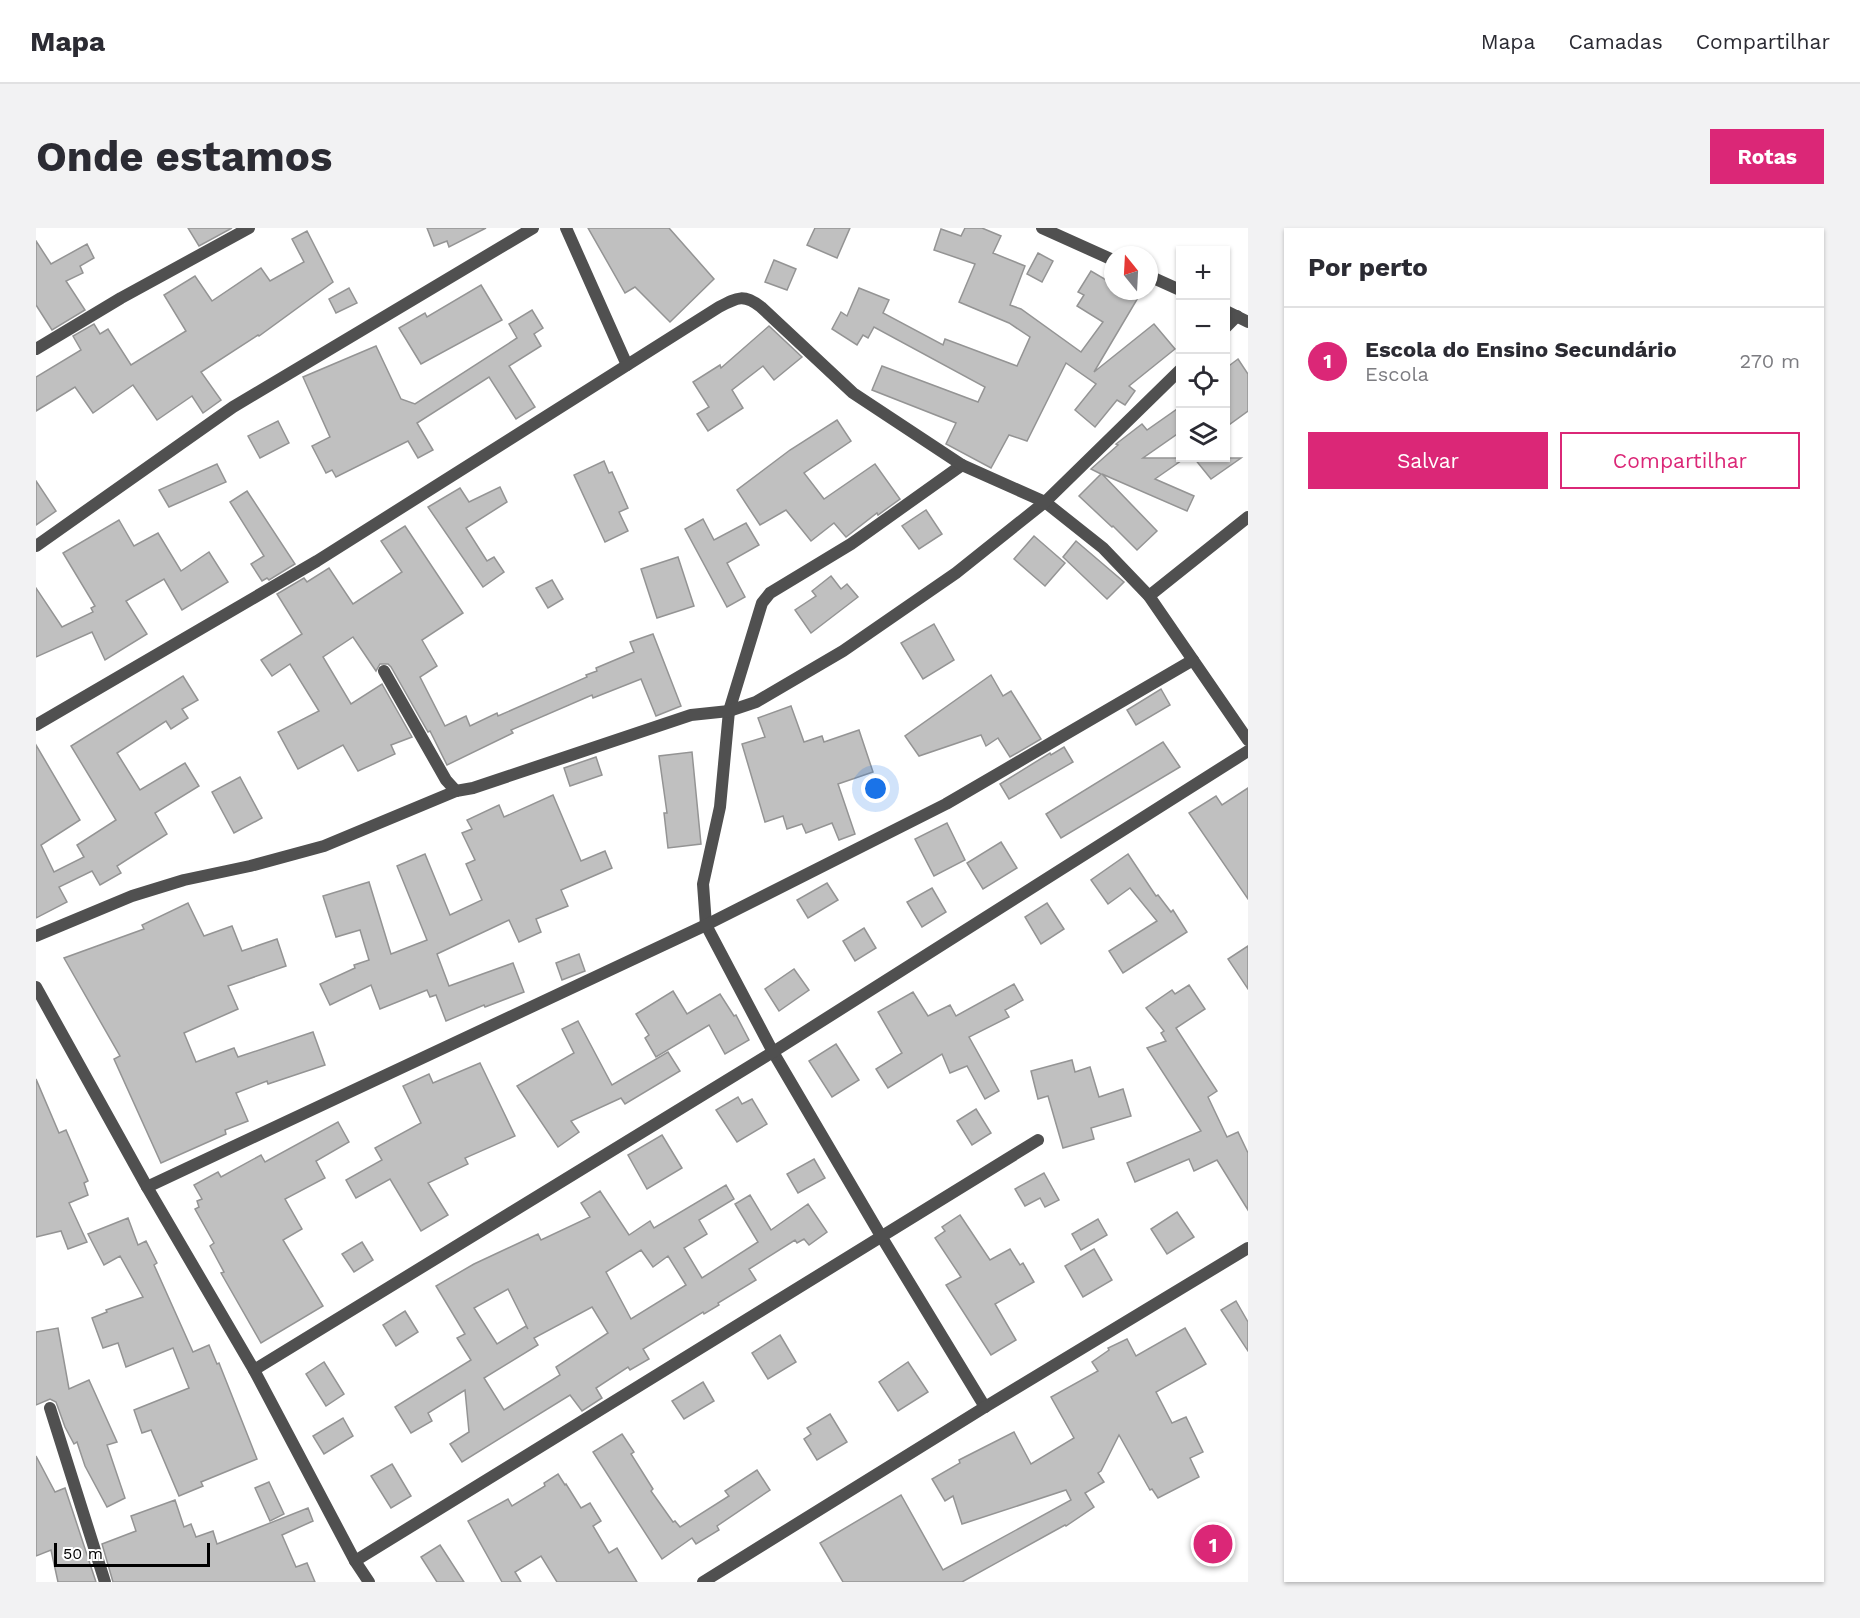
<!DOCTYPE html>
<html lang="pt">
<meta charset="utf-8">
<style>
body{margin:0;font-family:"Work Sans",sans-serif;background:#f2f2f3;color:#2b2b33}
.controls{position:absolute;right:18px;top:18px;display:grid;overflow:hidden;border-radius:0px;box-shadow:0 2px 4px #0004}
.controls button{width:54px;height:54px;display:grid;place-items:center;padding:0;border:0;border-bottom:2px solid #e1e1e2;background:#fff;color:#2b2b33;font:30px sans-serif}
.compass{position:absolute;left:1068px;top:18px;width:54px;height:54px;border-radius:50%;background:#fff;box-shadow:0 2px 4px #0004;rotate:342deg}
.scale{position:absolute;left:18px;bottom:15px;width:156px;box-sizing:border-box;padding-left:6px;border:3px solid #000;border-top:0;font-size:16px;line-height:21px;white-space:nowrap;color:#000;-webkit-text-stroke:4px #fff;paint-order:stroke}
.you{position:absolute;left:840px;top:561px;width:21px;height:21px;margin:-15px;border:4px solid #fff;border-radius:50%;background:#1a73e8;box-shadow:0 0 0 9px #1a73e833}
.badge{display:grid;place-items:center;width:39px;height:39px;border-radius:50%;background:#db2777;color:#fff;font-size:20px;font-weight:700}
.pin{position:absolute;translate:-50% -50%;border:3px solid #fff;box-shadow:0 2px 6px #0006}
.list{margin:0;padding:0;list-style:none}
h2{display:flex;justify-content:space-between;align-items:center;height:78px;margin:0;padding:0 24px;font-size:26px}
h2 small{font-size:20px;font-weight:400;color:#7c7c81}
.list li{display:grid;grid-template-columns:39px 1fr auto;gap:18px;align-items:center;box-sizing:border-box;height:108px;padding:0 24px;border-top:2px solid #e1e1e2}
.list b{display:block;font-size:22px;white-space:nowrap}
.list p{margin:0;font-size:20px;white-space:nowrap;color:#7c7c81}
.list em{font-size:20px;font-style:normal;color:#7c7c81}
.actions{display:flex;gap:12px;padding:18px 24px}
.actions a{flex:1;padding:14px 0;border:2px solid #db2777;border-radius:0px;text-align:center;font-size:21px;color:#db2777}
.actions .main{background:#db2777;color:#fff}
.icon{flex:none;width:33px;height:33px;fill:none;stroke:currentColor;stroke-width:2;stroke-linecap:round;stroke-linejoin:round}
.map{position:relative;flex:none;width:1212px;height:1354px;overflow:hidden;border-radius:0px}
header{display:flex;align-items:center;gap:36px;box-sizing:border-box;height:84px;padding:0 30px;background:#fff;border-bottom:2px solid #e1e1e2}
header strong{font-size:28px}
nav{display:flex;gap:33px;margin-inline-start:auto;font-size:21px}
.intro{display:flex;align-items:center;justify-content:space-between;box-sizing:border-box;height:144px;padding:0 36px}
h1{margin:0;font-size:42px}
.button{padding:15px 27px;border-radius:0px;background:#db2777;color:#fff;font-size:21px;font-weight:700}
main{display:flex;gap:36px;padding:0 36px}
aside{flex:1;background:#fff;border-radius:0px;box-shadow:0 2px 4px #0004}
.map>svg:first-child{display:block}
.building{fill:#c0c0c0;stroke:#949494;stroke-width:1.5;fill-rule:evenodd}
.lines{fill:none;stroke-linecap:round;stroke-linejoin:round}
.minor{stroke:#505050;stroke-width:12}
</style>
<header>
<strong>Mapa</strong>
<nav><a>Mapa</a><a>Camadas</a><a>Compartilhar</a></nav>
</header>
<div class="intro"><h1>Onde estamos</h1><a class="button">Rotas</a></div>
<main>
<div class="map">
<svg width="1212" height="1354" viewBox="0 0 1212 1354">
<rect width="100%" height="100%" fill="#fff"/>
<g class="building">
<path d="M 152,0 L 196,0 L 163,18 Z"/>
<path d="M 391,0 L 450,0 L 413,19 L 411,13 L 398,18 Z"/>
<path d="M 552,0 L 633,0 L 678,51 L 634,94 L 599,59 L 589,65 Z"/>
<path d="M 779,0 L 814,0 L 801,30 L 771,17 Z"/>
<path d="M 929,0 L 946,0 L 965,8 L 957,25 L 989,38 L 974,77 L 985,81 L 1045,124 L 1067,94 L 1041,78 L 1048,67 L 1042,64 L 1055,43 L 1077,56 L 1077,63 L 1106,63 L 1058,144 L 1118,96 L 1139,121 L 1093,158 L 1099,163 L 1089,177 L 1081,172 L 1059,199 L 1039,182 L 1060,156 L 1030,135 L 991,213 L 973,207 L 955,240 L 910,216 L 920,195 L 836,162 L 846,138 L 942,174 L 949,159 L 838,99 L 832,110 L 827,107 L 821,117 L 796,101 L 805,84 L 811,88 L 823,60 L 853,72 L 847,85 L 907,117 L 909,111 L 981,138 L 994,109 L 973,95 L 923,74 L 939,36 L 898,22 L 905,1 L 925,8 Z"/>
<path d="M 271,3 L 297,54 L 223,108 L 222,107 L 165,144 L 185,172 L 167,185 L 156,168 L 121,192 L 97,157 L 57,185 L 39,159 L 0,183 L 0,149 L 45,122 L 37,108 L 58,96 L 64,106 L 72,101 L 95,137 L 150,103 L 128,67 L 159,48 L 176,73 L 225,40 L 234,53 L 268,34 L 256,11 Z"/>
<path d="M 0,13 L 15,36 L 51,16 L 58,30 L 44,38 L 47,45 L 30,53 L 49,82 L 16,102 L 0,77 Z"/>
<path d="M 1002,25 L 1017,33 L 1006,54 L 991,46 Z"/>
<path d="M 738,32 L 760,41 L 751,62 L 729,54 Z"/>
<path d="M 445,57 L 466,92 L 385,136 L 363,100 L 389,85 L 391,89 Z"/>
<path d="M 313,60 L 321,75 L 300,85 L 293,71 Z"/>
<path d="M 496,82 L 507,100 L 498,106 L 505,118 L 473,138 L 499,179 L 480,191 L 453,149 L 381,195 L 397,222 L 382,230 L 372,213 L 300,249 L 296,242 L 290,245 L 276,218 L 294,209 L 267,149 L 340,118 L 365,171 L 379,176 L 481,110 L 473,96 Z"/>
<path d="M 733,98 L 766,129 L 738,152 L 727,138 L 696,162 L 707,180 L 672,203 L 661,186 L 673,179 L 657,154 L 684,137 L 685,140 Z"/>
<path d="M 1202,131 L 1212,146 L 1212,183 L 1190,199 L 1190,140 Z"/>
<path d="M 1144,179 L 1144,204 L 1107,230 L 1149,230 L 1119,251 L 1158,268 L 1151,283 L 1066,246 L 1121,303 L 1101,322 L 1077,298 L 1076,299 L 1043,268 L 1065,246 L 1055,241 L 1082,217 L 1080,216 L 1106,196 L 1111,202 Z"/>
<path d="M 801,192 L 815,213 L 768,245 L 788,271 L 839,236 L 864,271 L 842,287 L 841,285 L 810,309 L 798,295 L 775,313 L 750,282 L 724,297 L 701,262 L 754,222 Z"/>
<path d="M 242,193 L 253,215 L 224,230 L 212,208 Z"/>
<path d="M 1158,230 L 1205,230 L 1175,251 Z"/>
<path d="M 568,233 L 573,245 L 576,244 L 592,280 L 583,284 L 592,303 L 569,314 L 538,247 Z"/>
<path d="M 181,236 L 190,254 L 133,279 L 123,262 Z"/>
<path d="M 0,253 L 20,283 L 0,297 Z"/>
<path d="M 464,259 L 471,274 L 430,300 L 451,333 L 458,329 L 468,344 L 447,359 L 392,279 L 424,260 L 433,274 Z"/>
<path d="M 211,263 L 259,336 L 233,352 L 231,350 L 226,353 L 215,336 L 228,328 L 194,274 Z"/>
<path d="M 890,282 L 906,306 L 883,321 L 866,298 Z"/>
<path d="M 667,291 L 678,312 L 710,295 L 723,317 L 691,335 L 709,369 L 691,379 L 649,301 Z"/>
<path d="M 83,292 L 98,318 L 122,305 L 145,343 L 173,324 L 192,354 L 146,382 L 128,351 L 90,373 L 111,406 L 69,432 L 56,404 L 0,429 L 0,360 L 26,399 L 57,384 L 55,380 L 59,378 L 27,325 Z"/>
<path d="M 369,298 L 427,385 L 386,412 L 401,438 L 384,449 L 409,498 L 430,488 L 434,498 L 461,485 L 462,488 L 551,449 L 550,447 L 561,443 L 560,440 L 598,424 L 594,414 L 617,406 L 645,478 L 620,488 L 605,451 L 557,470 L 556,467 L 475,502 L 477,505 L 411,537 L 394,503 L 392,504 L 355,439 L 352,436 L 344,436 L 340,443 L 317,409 L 287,429 L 315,476 L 346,456 L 376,509 L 355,517 L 359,526 L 322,543 L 307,517 L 262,541 L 242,504 L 283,483 L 254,436 L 236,448 L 225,432 L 266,406 L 241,366 L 268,350 L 271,354 L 293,340 L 317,376 L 366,344 L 345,313 Z"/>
<path d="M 998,308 L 1029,335 L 1009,358 L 978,331 Z"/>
<path d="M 1040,313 L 1088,354 L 1071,371 L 1027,329 Z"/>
<path d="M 642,329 L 658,378 L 621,390 L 605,341 Z"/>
<path d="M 795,348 L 805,361 L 811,356 L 822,369 L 775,405 L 759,382 L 780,368 L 776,363 Z"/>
<path d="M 516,352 L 527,371 L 512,380 L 500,360 Z"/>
<path d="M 898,396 L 918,432 L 887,451 L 865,415 Z"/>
<path d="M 955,447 L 967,468 L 975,463 L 1005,511 L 974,529 L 962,510 L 950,518 L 945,507 L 883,528 L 869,508 Z"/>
<path d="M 147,448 L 162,472 L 146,481 L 152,490 L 135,501 L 130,493 L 81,525 L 104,562 L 149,535 L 163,558 L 119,585 L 131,606 L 81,638 L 85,645 L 64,657 L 56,643 L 23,659 L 31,674 L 0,690 L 0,517 L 44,592 L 5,617 L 18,644 L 48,629 L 41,617 L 80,592 L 35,518 Z"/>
<path d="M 1125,461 L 1134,477 L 1100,497 L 1091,482 Z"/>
<path d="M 755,478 L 768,514 L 786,508 L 788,514 L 823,502 L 837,544 L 802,556 L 819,606 L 803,612 L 796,595 L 770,605 L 766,596 L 751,601 L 747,588 L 729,594 L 706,516 L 729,509 L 722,490 Z"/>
<path d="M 1127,514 L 1144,539 L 1025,610 L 1010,586 Z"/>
<path d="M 1028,519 L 1037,534 L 973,571 L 964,556 L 1014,525 L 1015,527 Z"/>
<path d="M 656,524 L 665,616 L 632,620 L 628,585 L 631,585 L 623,528 Z"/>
<path d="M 560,529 L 566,547 L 534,558 L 528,540 Z"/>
<path d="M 204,549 L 226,590 L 198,605 L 176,564 Z"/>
<path d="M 1212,560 L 1212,671 L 1153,585 L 1180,568 L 1186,577 Z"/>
<path d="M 517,567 L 545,633 L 569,623 L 576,640 L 525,662 L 532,678 L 500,691 L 505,704 L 483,714 L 473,692 L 401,726 L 413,758 L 477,735 L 488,764 L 449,779 L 448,777 L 410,793 L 400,767 L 394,769 L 391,762 L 344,781 L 335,757 L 294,777 L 284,756 L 319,740 L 318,737 L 333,732 L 324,702 L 300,709 L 287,668 L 333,654 L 355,726 L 391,712 L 361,638 L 389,626 L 414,687 L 446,672 L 430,636 L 439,632 L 426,605 L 436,601 L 431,592 L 463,577 L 468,589 Z"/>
<path d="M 911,595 L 929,632 L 898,648 L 879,611 Z"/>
<path d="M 965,614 L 981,640 L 947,661 L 931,635 Z"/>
<path d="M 1092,626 L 1120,668 L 1122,667 L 1135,684 L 1137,682 L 1151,704 L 1087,745 L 1073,723 L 1121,693 L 1094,660 L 1072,676 L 1055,652 Z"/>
<path d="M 791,655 L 802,672 L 772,690 L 761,672 Z"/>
<path d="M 896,660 L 910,684 L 886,699 L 871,674 Z"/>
<path d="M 152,675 L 168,708 L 196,698 L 206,723 L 241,711 L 250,738 L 192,758 L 202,781 L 148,805 L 160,834 L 198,820 L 202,829 L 277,804 L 289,837 L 232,856 L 231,853 L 200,865 L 212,893 L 189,902 L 190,906 L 125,935 L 78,831 L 84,828 L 28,730 L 108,701 L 106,697 Z"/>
<path d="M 1011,675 L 1028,701 L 1005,716 L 989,689 Z"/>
<path d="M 828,700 L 840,720 L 819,733 L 807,713 Z"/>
<path d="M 1212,718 L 1212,761 L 1192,731 Z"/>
<path d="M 543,726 L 549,743 L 526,752 L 520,735 Z"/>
<path d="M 758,741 L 773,762 L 743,783 L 729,761 Z"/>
<path d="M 978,756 L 987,772 L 969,782 L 973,789 L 933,809 L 963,863 L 949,871 L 931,838 L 914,845 L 906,826 L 852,860 L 840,841 L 866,825 L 842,784 L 877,764 L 892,788 L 914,777 L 920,788 Z"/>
<path d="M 1153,757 L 1169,781 L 1140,800 L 1181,863 L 1172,869 L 1191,909 L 1202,904 L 1212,925 L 1212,982 L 1181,932 L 1158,943 L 1153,931 L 1099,954 L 1091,935 L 1165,903 L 1111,820 L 1130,813 L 1125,805 L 1128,803 L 1110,780 L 1136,762 L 1139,766 Z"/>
<path d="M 637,763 L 651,786 L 684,766 L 698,788 L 700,787 L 713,812 L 689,826 L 673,797 L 620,829 L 609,810 L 613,807 L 600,786 Z"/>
<path d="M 542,793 L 576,857 L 632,824 L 644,843 L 589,876 L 585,870 L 535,893 L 543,904 L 522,919 L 481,858 L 538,825 L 526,801 Z"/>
<path d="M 800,816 L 823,852 L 796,869 L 773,833 Z"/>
<path d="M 1036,832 L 1039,844 L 1054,839 L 1063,869 L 1087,861 L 1095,888 L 1055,900 L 1058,911 L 1027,920 L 1012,868 L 1002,871 L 995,843 Z"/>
<path d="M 444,835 L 479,908 L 429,930 L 432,936 L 392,955 L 412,987 L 385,1003 L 354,951 L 320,970 L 310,952 L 346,932 L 339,920 L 385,895 L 367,858 L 393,846 L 397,855 Z"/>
<path d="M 0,851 L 23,905 L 30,902 L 52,953 L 48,955 L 52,967 L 33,975 L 51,1014 L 32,1021 L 25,1003 L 0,1009 Z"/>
<path d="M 702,869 L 706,876 L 716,871 L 731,896 L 701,914 L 680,882 Z"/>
<path d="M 940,881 L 955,905 L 936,917 L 921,893 Z"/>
<path d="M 302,894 L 313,914 L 280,933 L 289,950 L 249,971 L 266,1001 L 247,1012 L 287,1078 L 225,1115 L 185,1045 L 188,1044 L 174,1018 L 178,1015 L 159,981 L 163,979 L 161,973 L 166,971 L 158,957 L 182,944 L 185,949 L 225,927 L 229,934 Z"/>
<path d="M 626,907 L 646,940 L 611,961 L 592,927 Z"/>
<path d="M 778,931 L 789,950 L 762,965 L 751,946 Z"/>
<path d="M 1008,945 L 1023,972 L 1009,979 L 1004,970 L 989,978 L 979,961 Z"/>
<path d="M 690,957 L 698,971 L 663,992 L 671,1006 L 648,1020 L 666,1050 L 722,1014 L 699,976 L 714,967 L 735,1002 L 772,976 L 791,1004 L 773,1017 L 768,1011 L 761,1015 L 759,1012 L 713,1041 L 720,1052 L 682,1075 L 683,1077 L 668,1086 L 667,1084 L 607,1121 L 613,1131 L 594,1142 L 592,1139 L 560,1160 L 566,1170 L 546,1183 L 534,1167 L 426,1234 L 414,1216 L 433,1204 L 429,1162 L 392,1185 L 396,1193 L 375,1205 L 359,1179 L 435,1132 L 421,1110 L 429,1106 L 400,1058 L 438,1036 L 502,1006 L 505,1012 L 554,989 L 545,975 L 564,963 L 593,1007 L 614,993 L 618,1000 ZM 605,1022 L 617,1039 L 632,1028 L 650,1057 L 595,1091 L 570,1044 ZM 472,1061 L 492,1101 L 490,1098 L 461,1116 L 438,1080 ZM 556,1079 L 572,1105 L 520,1139 L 524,1147 L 468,1182 L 448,1150 L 502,1117 L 498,1110 Z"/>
<path d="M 1141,984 L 1158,1009 L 1131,1026 L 1115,1001 Z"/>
<path d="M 924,987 L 954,1032 L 974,1021 L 984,1037 L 987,1035 L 998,1054 L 959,1076 L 980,1112 L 955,1127 L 910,1057 L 925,1049 L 899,1010 L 909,1003 L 906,999 Z"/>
<path d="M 92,990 L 102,1017 L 110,1013 L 121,1035 L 118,1037 L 157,1124 L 173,1117 L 181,1136 L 183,1135 L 221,1231 L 165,1254 L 167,1258 L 143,1268 L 115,1202 L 106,1205 L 98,1182 L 153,1160 L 137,1120 L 90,1139 L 82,1115 L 67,1120 L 56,1090 L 71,1084 L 70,1082 L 107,1069 L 84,1028 L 68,1037 L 52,1006 Z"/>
<path d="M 1062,991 L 1071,1007 L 1045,1022 L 1036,1006 Z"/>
<path d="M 326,1014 L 337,1032 L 318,1044 L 306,1026 Z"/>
<path d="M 1058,1021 L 1076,1052 L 1047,1069 L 1029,1038 Z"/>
<path d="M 1200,1073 L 1212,1094 L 1212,1123 L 1185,1082 Z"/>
<path d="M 369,1083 L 382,1104 L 360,1118 L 347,1097 Z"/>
<path d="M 22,1100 L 33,1161 L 53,1152 L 81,1214 L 71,1217 L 89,1270 L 71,1279 L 49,1238 L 41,1214 L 38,1216 L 29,1199 L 20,1174 L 14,1171 L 0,1177 L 0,1104 Z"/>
<path d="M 1149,1100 L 1170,1136 L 1120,1164 L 1136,1195 L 1150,1189 L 1167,1224 L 1154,1230 L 1163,1249 L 1122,1270 L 1116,1261 L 1114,1262 L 1083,1207 L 1065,1243 L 1062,1245 L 1068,1254 L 1049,1265 L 1058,1279 L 1030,1298 L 1029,1297 L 926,1354 L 807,1354 L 784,1315 L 865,1267 L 907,1342 L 1035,1272 L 1030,1262 L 926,1296 L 917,1268 L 909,1273 L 896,1251 L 924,1235 L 923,1232 L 978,1204 L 995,1236 L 1038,1210 L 1015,1169 L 1062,1143 L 1056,1134 L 1073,1122 L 1072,1120 L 1091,1111 L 1100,1128 Z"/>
<path d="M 744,1107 L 760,1134 L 732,1151 L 716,1125 Z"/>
<path d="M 288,1134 L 308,1166 L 290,1178 L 270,1146 Z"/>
<path d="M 872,1134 L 892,1164 L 862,1183 L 843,1154 Z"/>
<path d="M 667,1154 L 678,1173 L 648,1191 L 636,1173 Z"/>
<path d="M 794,1186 L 811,1214 L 781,1232 L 768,1211 L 775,1206 L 771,1200 Z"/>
<path d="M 307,1190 L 317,1208 L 288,1226 L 277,1208 Z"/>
<path d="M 586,1206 L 598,1224 L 595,1226 L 617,1261 L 615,1263 L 637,1294 L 639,1293 L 644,1299 L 693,1268 L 689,1263 L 721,1242 L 734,1262 L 681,1298 L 683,1302 L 660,1316 L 656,1310 L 626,1331 L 557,1224 Z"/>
<path d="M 0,1228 L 19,1264 L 29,1260 L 60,1354 L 22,1354 L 15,1322 L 0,1328 Z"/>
<path d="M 356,1236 L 375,1268 L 355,1280 L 335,1248 Z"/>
<path d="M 522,1246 L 529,1257 L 530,1256 L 545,1280 L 554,1275 L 565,1293 L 557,1298 L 573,1325 L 581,1320 L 601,1354 L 521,1354 L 505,1328 L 479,1344 L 485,1354 L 466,1354 L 432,1293 L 472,1271 L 476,1278 L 509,1258 L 508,1255 Z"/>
<path d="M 233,1254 L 248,1286 L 234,1293 L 219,1260 Z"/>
<path d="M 139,1272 L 148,1299 L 155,1296 L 160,1309 L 177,1303 L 181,1316 L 272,1280 L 277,1293 L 246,1307 L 260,1339 L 271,1335 L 279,1354 L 77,1354 L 66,1316 L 100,1303 L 95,1288 Z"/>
<path d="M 404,1317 L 428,1354 L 401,1354 L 385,1329 Z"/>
</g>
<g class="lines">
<g class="minor">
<path d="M 530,0 L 591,137"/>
<path d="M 1006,0 L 1077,32"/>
<path d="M 1113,48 L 1144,62"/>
<path d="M 1190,83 L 1212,94"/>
<path d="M 1190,99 L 1201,88"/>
<path d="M 0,121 L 85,70 L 213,0"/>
<path d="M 926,237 L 815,316 L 734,365 L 726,375 L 693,483 L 684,579 L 667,656 L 670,697 L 737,824 L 845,1008 L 949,1179"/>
<path d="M 0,318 L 197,179 L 497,0"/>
<path d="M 1113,368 L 1212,289"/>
<path d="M 348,443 L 410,552 L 420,563"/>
<path d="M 0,497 L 281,333 L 683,79 C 702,69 708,66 725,79 L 817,165 L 926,237 L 1009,274 L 1067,320 L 1113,368 L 1212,512"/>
<path d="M 0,708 L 96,668 L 148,652 L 214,638 L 288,618 L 420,563 L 437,560 L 655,487 L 693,483 L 720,474 L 807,423 L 920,345 L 1009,274 L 1144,142"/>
<path d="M 0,759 L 111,959 L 218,1142 L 319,1333 L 333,1354"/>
<path d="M 111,959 L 670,697 L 910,576 L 1157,432"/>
<path d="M 218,1142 L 737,824 L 1212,523"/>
<path d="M 14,1180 L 69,1354"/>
<path d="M 319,1333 L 1002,912"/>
<path d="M 667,1354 L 949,1179 L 1212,1020"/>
</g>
</g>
</svg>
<div class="controls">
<button>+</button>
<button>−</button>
<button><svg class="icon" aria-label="locate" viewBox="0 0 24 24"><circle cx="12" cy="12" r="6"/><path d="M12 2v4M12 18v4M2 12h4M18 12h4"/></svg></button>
<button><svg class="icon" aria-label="layers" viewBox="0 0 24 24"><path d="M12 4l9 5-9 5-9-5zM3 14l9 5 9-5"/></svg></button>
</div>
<svg class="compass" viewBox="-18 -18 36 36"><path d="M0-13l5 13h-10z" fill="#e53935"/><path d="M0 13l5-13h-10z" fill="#7c7c81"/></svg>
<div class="scale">50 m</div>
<div class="you"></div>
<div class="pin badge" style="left:1177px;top:1316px">1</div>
</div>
<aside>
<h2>Por perto<small></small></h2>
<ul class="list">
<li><span class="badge">1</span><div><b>Escola do Ensino Secundário</b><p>Escola</p></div><em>270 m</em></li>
</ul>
<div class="actions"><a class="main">Salvar</a><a>Compartilhar</a></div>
</aside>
</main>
